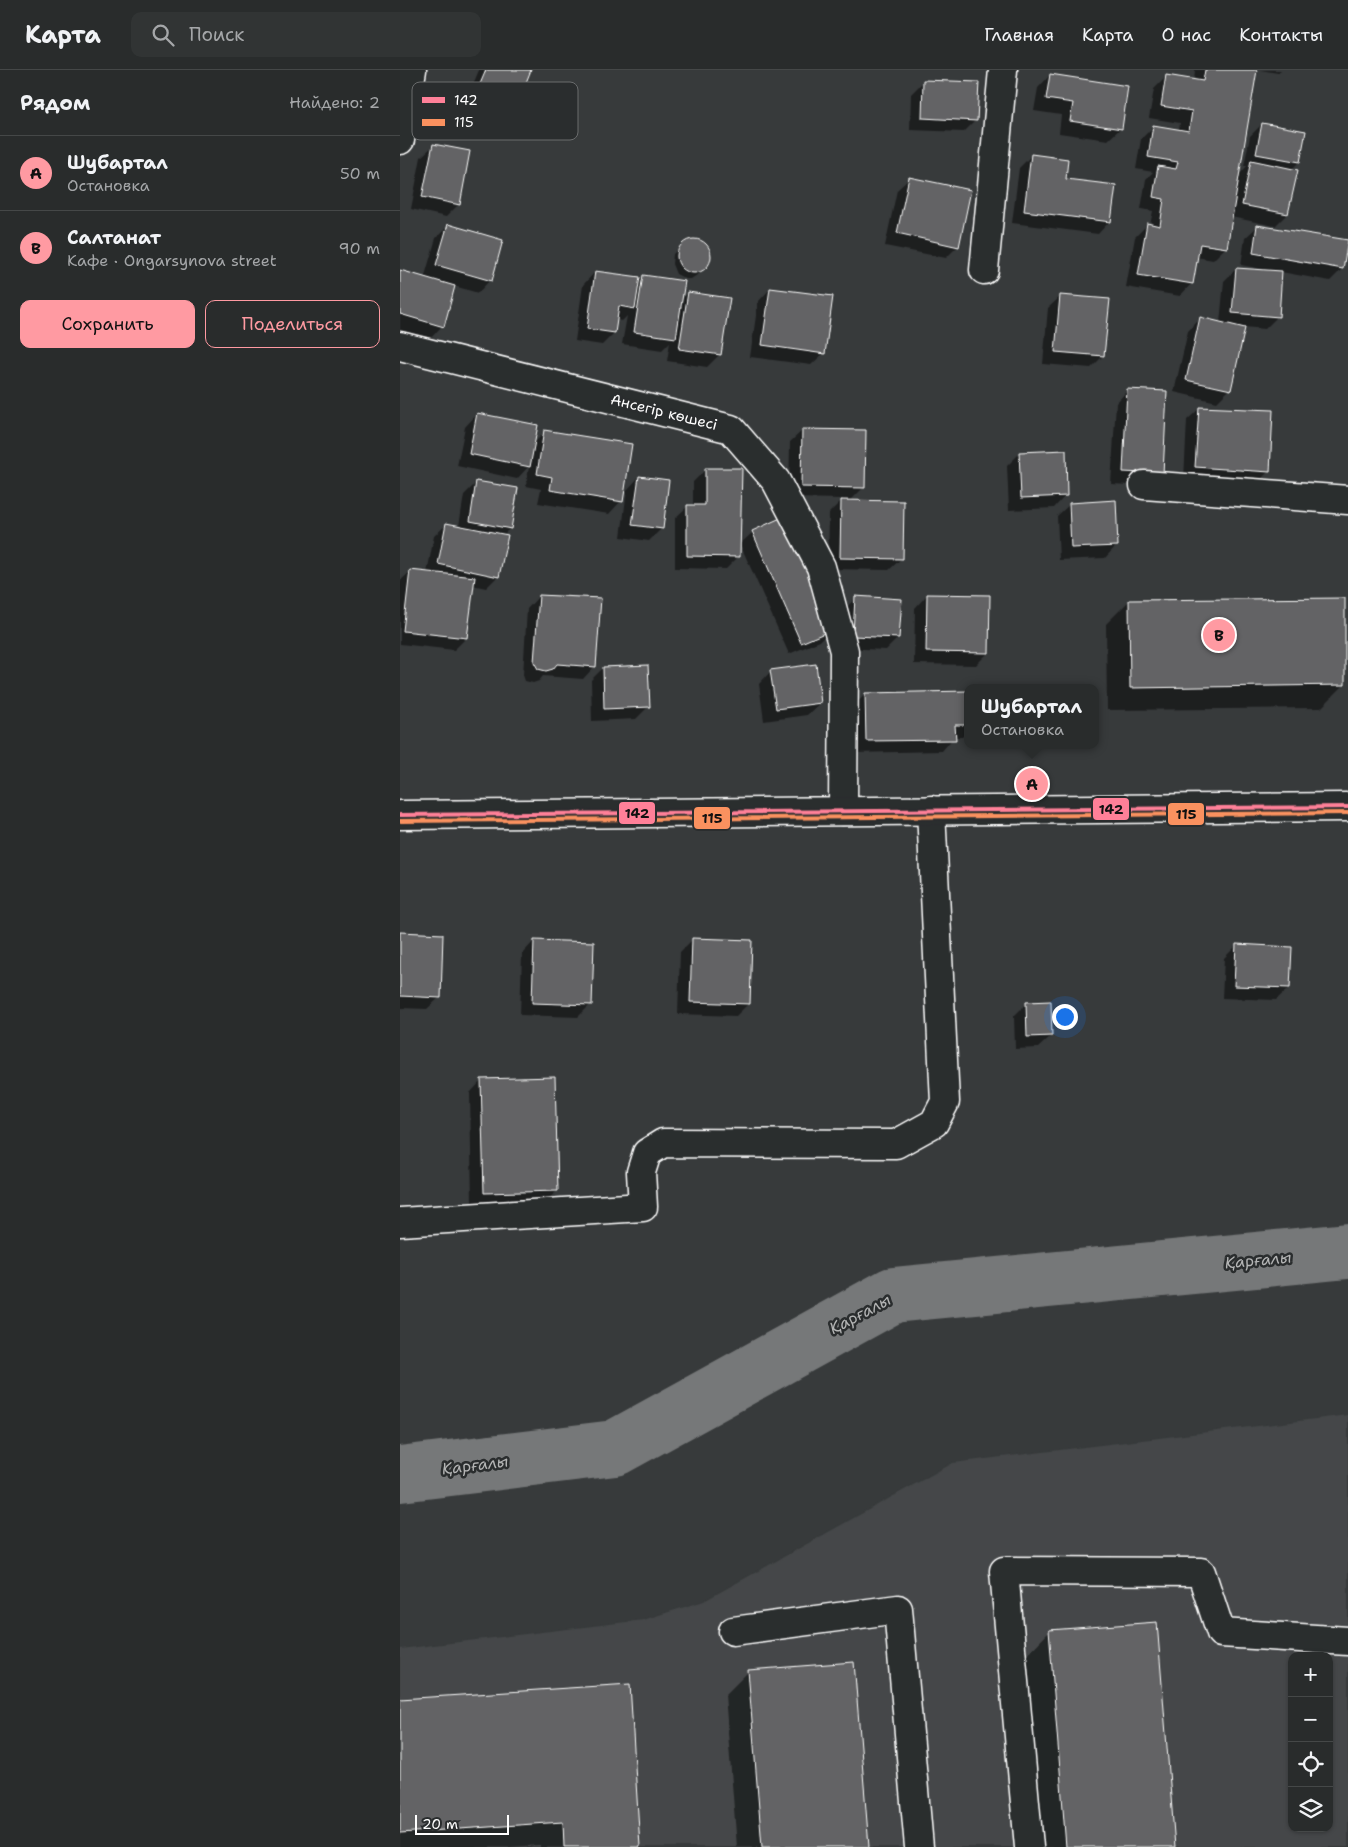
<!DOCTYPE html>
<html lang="ru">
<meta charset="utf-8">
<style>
body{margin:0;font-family:"Shantell Sans",sans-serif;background:#313434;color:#f1f3f6}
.controls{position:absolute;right:15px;bottom:15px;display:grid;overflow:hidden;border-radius:10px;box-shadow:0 1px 4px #0004}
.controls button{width:45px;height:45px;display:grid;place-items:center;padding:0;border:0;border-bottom:1px solid #454848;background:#292c2c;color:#f1f3f6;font:25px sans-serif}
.scale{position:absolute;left:15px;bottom:12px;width:94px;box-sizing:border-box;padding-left:5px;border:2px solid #fff;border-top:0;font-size:14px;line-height:18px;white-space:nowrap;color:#fff;-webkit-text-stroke:4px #2a2d2e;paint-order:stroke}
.you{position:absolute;left:664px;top:946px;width:18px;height:18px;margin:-12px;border:4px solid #fff;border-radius:50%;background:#1a73e8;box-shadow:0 0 0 8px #1a73e833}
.badge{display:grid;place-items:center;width:32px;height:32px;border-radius:50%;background:#ff9aa2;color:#111;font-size:16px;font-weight:700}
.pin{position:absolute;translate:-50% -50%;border:2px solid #fff;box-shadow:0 1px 5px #0006}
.popup{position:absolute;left:564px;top:614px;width:135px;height:65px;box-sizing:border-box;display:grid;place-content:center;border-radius:10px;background:#292c2c;filter:drop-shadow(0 1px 4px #0005);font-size:16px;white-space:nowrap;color:#a5a7a9}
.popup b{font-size:19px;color:#f1f3f6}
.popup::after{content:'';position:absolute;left:50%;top:100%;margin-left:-10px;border:10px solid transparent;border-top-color:#292c2c}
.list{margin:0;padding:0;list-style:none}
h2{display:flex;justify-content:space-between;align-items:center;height:65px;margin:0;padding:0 20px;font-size:21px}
h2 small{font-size:16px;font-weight:400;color:#a5a7a9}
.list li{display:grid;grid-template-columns:32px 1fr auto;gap:15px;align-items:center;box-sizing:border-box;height:75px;padding:0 20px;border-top:1px solid #454848}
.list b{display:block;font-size:19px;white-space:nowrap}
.list p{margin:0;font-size:16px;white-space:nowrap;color:#a5a7a9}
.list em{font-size:16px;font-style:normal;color:#a5a7a9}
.actions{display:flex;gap:10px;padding:15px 20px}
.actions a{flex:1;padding:11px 0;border:1px solid #ff9aa2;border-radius:10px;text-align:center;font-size:18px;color:#ff9aa2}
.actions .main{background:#ff9aa2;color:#111}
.icon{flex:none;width:28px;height:28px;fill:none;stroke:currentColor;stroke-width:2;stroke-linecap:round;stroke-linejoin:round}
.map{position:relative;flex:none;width:948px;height:1777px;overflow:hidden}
header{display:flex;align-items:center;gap:30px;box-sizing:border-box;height:70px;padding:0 25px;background:#292c2c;border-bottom:1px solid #454848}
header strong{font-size:24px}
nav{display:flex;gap:28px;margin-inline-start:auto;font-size:18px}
.search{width:350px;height:45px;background:#313434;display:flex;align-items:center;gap:12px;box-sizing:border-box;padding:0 18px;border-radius:10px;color:#a5a7a9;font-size:19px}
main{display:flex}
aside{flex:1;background:#292c2c}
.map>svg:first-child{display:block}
.built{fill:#444748;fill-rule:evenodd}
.shadow{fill:#0007}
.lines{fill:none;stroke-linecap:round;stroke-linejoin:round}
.river{stroke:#767879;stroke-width:56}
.building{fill:#636465;stroke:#fff}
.minor-casing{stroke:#fff;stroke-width:31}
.major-casing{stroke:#fff;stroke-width:31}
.minor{stroke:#2a2d2e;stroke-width:28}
.major{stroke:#2a2d2e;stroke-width:28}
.bus-1-casing{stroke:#2a2d2e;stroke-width:8}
.bus-2-casing{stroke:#2a2d2e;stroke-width:8}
.bus-1{stroke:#ff8098;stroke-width:4}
.bus-2{stroke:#fa915f;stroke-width:4}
.labels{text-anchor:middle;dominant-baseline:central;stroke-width:5;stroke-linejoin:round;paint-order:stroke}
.street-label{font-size:15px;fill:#fff;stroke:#2a2d2e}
.water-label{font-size:16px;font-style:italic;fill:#b4b5b5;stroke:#2a2d2e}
.key{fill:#2a2d2e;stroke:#6a6c6d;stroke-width:1}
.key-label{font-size:14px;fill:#fff}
.line-badge{stroke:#2a2d2e;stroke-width:2}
.pale-badge-label{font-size:14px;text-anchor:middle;font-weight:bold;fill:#111}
</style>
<header>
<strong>Карта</strong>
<div class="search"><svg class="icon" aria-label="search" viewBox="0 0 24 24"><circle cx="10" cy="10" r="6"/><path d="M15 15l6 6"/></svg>Поиск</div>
<nav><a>Главная</a><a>Карта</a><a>О нас</a><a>Контакты</a></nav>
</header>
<main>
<aside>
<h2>Рядом<small>Найдено: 2</small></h2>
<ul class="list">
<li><span class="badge">A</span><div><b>Шубартал</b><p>Остановка</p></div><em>50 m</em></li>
<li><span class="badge">B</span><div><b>Салтанат</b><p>Кафе · Ongarsynova street</p></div><em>90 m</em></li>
</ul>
<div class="actions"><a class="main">Сохранить</a><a>Поделиться</a></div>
</aside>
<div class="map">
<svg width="948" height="1777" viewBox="0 0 948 1777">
<rect width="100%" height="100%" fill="#373a3b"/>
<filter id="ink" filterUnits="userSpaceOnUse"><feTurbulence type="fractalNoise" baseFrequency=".02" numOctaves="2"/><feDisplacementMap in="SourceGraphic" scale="10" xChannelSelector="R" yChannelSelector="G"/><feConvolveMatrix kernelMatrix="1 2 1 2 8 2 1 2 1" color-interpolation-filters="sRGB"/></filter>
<g filter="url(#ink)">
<path class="built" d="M 948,1345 L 948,1777 L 0,1777 L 0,1579 L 243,1550 L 304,1531 L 553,1393 ZM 892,1586 L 929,1586 L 929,1758 L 892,1758 Z"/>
<g class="shadow">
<path d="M 79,0 L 130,0 L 110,49 L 98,61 L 60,46 Z"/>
<path d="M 795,0 L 855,0 L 838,106 L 847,96 L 844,96 L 850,66 L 862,54 L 899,92 L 891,100 L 887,144 L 875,156 L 831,147 L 825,178 L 813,190 L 796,187 L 792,213 L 780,226 L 726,217 L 735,167 L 747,155 L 750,155 L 753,141 L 741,139 L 746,109 L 753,102 L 736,99 L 741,69 L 754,56 L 779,60 L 780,53 L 749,48 L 754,19 L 767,6 L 794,11 Z"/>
<path d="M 860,0 L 881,0 L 878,3 Z"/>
<path d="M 650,5 L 721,58 L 708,70 L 659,63 L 661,45 L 634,41 L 638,18 Z"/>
<path d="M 524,11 L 576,50 L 564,62 L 510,60 L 511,24 Z"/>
<path d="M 34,75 L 59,134 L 46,147 L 11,139 L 21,87 Z"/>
<path d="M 632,85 L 664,110 L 710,151 L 698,164 L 612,153 L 619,98 Z"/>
<path d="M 510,108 L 558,176 L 546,188 L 485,176 L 497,120 Z"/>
<path d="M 48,156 L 90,210 L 78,223 L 54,216 L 42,256 L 30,269 L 0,260 L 0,202 L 24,209 L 36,168 Z"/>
<path d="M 858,156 L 942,199 L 930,211 L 881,202 L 878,246 L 865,259 L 844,257 L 829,320 L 817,332 L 774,322 L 788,261 L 800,249 L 820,253 L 824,211 L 836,199 L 861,201 L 862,199 L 841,195 L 845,168 Z"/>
<path d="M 293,170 L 303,173 L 307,176 L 310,186 L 306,196 L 300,203 L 291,209 L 286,209 L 276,204 L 272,194 L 273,184 L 284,174 Z"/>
<path d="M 195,202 L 238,212 L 243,206 L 280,231 L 288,223 L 319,285 L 307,297 L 267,291 L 270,272 L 262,280 L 222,274 L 227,246 L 222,251 L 216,250 L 214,263 L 202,275 L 175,271 L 183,215 Z"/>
<path d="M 370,219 L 424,283 L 411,295 L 350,287 L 358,232 Z"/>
<path d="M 661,226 L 703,286 L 691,298 L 643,294 L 648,238 Z"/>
<path d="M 728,320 L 749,416 L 711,414 L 716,333 Z"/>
<path d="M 800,338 L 869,401 L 856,414 L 784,409 L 787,350 Z"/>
<path d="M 77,344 L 134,373 L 145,362 L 221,431 L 209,444 L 138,433 L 141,419 L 126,416 L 129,396 L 117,409 L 57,396 L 65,357 Z"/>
<path d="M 403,360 L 464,417 L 450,431 L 502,488 L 489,500 L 428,499 L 429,443 L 443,429 L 389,428 L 390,372 Z"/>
<path d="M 619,384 L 666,425 L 654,438 L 609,440 L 607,396 Z"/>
<path d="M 306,399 L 339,486 L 326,499 L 275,498 L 275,448 L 288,436 L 293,436 L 293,412 Z"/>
<path d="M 239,407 L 262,458 L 249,471 L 221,467 L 227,420 Z"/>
<path d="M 77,412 L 110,458 L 103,465 L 98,506 L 86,518 L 72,515 L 66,568 L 54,580 L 0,574 L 0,511 L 11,501 L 27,503 L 34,466 L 47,454 L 59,456 L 64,425 Z"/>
<path d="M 670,434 L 717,475 L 705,488 L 659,490 L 657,446 Z"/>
<path d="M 353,462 L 432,558 L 420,571 L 389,584 L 340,474 Z"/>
<path d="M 527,525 L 588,583 L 576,595 L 514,594 L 515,538 Z"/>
<path d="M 139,526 L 195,596 L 183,609 L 143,606 L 139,611 L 133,613 L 125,611 L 123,605 L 127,539 Z"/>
<path d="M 456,528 L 498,568 L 486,580 L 441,578 L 443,540 Z"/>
<path d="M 729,531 L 944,615 L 921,638 L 707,640 L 706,554 Z"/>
<path d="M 203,598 L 248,637 L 236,649 L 192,651 L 191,610 Z"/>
<path d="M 371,601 L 420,633 L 407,645 L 364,651 L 359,614 Z"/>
<path d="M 568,622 L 568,661 L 562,667 L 554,667 L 542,681 L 454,683 L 453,636 L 466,624 Z"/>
<path d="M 0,863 L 40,927 L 27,939 L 0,938 Z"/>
<path d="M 293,869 L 349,933 L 336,946 L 278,944 L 280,882 Z"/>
<path d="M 134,871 L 190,935 L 178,947 L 120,945 L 122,884 Z"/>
<path d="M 836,876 L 889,918 L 876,930 L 822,928 L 824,888 Z"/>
<path d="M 627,933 L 651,966 L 638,978 L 615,979 L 614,946 Z"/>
<path d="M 82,1010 L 157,1121 L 144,1133 L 72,1135 L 70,1023 Z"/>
<path d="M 650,1561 L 774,1777 L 641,1777 L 627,1585 Z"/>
<path d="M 349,1601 L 468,1777 L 337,1777 L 325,1625 Z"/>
<path d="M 0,1631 L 239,1777 L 140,1777 L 140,1775 L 108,1777 L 0,1777 Z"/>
</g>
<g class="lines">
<path class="river" d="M 0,1404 L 215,1378 L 493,1225 L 948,1181"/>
</g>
<g class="building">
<path d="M 86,0 L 131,0 L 111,50 L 72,33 Z"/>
<path d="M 805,0 L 857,0 L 827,178 L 800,174 L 793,214 L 738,205 L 747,153 L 760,156 L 764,129 L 753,127 L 758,96 L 776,99 L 778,92 L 748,87 L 753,55 L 789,61 L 792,41 L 761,36 L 766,5 L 803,11 Z"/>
<path d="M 650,4 L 728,16 L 722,59 L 670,51 L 673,33 L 646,29 Z"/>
<path d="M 523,10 L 579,12 L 577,51 L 522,48 Z"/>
<path d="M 862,53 L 906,61 L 900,92 L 856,84 Z"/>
<path d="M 33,74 L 70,81 L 60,135 L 22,127 Z"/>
<path d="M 631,84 L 668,89 L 666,109 L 716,115 L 711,152 L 624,141 Z"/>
<path d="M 851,90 L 898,100 L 888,144 L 842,135 Z"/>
<path d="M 509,107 L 571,120 L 559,177 L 497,163 Z"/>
<path d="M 48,154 L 103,170 L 92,211 L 36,195 Z"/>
<path d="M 857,155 L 948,170 L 943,199 L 853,183 Z"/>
<circle cx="294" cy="186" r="17"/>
<path d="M 836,198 L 882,201 L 879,247 L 832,243 Z"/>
<path d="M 0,200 L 55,216 L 44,257 L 0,244 Z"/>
<path d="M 195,201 L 240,207 L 235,239 L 219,236 L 215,263 L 187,259 Z"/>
<path d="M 243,205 L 285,211 L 276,268 L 234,262 Z"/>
<path d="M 370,218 L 433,226 L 425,284 L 362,275 Z"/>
<path d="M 288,222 L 330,228 L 321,285 L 279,279 Z"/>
<path d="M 660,225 L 710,229 L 704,286 L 655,282 Z"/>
<path d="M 800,247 L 845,258 L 831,320 L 786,310 Z"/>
<path d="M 727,319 L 767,321 L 763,404 L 723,402 Z"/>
<path d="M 799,337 L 873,340 L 870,402 L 795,397 Z"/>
<path d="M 77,343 L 138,355 L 130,397 L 69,384 Z"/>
<path d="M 402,359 L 466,360 L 465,418 L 401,417 Z"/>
<path d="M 144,360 L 232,374 L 223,432 L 150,420 L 152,407 L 137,404 Z"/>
<path d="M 666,380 L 667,426 L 621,428 L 619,382 Z"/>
<path d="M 305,398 L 342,398 L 340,487 L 287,486 L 287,435 L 305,435 Z"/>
<path d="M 239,406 L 269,410 L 263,459 L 232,455 Z"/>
<path d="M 76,411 L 118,418 L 111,459 L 70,451 Z"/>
<path d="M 441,430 L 504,431 L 503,489 L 440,488 Z"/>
<path d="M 716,430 L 718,476 L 671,478 L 669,433 Z"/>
<path d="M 385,446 L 434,559 L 401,573 L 352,461 Z"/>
<path d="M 46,453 L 108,465 L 99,507 L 38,494 Z"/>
<path d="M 10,500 L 75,507 L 67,568 L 3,561 Z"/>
<path d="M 527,524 L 590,525 L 589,583 L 526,582 Z"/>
<path d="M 139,525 L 201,528 L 196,597 L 157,594 L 153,599 L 146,601 L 138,599 L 134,592 Z"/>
<path d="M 455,526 L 502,529 L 499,568 L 453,566 Z"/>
<path d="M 945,528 L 945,615 L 730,618 L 729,530 Z"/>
<path d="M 416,594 L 421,633 L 376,639 L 370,600 Z"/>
<path d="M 248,595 L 250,637 L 204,639 L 203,597 Z"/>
<path d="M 568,621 L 568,655 L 555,655 L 556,670 L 466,671 L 465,623 Z"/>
<path d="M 0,862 L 43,864 L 41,928 L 0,926 Z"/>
<path d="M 292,868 L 352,870 L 350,934 L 290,932 Z"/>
<path d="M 134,870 L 194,872 L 192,935 L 132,933 Z"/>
<path d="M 836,874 L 892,877 L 890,918 L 834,916 Z"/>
<path d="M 651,931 L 652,966 L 627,967 L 626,932 Z"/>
<path d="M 155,1007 L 158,1121 L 84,1123 L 81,1009 Z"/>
<path d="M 757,1552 L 775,1777 L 666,1777 L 649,1560 Z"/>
<path d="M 454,1592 L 469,1777 L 362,1777 L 348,1600 Z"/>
<path d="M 230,1614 L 240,1777 L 164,1777 L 163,1752 L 0,1763 L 0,1629 Z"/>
</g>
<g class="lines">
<defs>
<g id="minor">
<path d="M 0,70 L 12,0"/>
<path d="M 584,200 L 603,0"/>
<path d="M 0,276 L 331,359 L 376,411 L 421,497 L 444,581 L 443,741"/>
<path d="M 744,415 L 948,430"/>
<path d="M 0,1152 L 243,1137 L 241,1102 L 247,1083 L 263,1073 L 496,1074 L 534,1053 L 545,1032 L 531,740"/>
<path d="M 333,1561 L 498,1539 L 519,1777"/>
<path d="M 629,1777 L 604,1501 L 801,1502 L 821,1563 L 948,1571"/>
</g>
<path id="major" d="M 0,745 L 948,737"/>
</defs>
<use href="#minor" class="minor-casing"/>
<use href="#major" class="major-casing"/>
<use href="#minor" class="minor"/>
<use href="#major" class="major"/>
<defs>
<path id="bus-1" d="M 0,745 L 948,737"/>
<path id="bus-2" d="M 0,751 L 948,743"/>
</defs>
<use href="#bus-1" class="bus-1-casing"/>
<use href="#bus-2" class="bus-2-casing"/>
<use href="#bus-1" class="bus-1"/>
<use href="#bus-2" class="bus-2"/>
</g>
</g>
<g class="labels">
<g class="street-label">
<text transform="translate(264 342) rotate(14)">Ансегір көшесі</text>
</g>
<g class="water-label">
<text transform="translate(858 1190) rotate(-5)">Қарғалы</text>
<text transform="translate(460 1244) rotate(-28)">Қарғалы</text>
<text transform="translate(75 1395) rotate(-7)">Қарғалы</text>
</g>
</g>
<rect x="12" y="12" width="166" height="58" rx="8" class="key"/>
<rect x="22" y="27" width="23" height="6" fill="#ff8098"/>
<rect x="22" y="49" width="23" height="7" fill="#fa915f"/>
<g class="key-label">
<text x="54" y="35">142</text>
<text x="54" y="57">115</text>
</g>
<g class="line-badge">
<rect x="692" y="727" width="38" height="24" rx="5" fill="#ff8098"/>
<rect x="218" y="731" width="38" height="24" rx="5" fill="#ff8098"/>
<rect x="767" y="732" width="38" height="24" rx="5" fill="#fa915f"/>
<rect x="293" y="736" width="38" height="24" rx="5" fill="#fa915f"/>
</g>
<g class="pale-badge-label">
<text x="711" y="744">142</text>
<text x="237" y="748">142</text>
<text x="786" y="749">115</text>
<text x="312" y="753">115</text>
</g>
</svg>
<div class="controls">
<button>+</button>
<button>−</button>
<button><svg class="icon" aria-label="locate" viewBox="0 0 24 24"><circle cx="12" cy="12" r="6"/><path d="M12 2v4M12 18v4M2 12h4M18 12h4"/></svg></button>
<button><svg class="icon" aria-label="layers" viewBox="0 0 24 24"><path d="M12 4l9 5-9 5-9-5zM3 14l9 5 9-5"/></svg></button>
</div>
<div class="scale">20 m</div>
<div class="you"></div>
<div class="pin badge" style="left:632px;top:714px">A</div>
<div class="popup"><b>Шубартал</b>Остановка</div>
<div class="pin badge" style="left:819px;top:565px">B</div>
</div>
</main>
